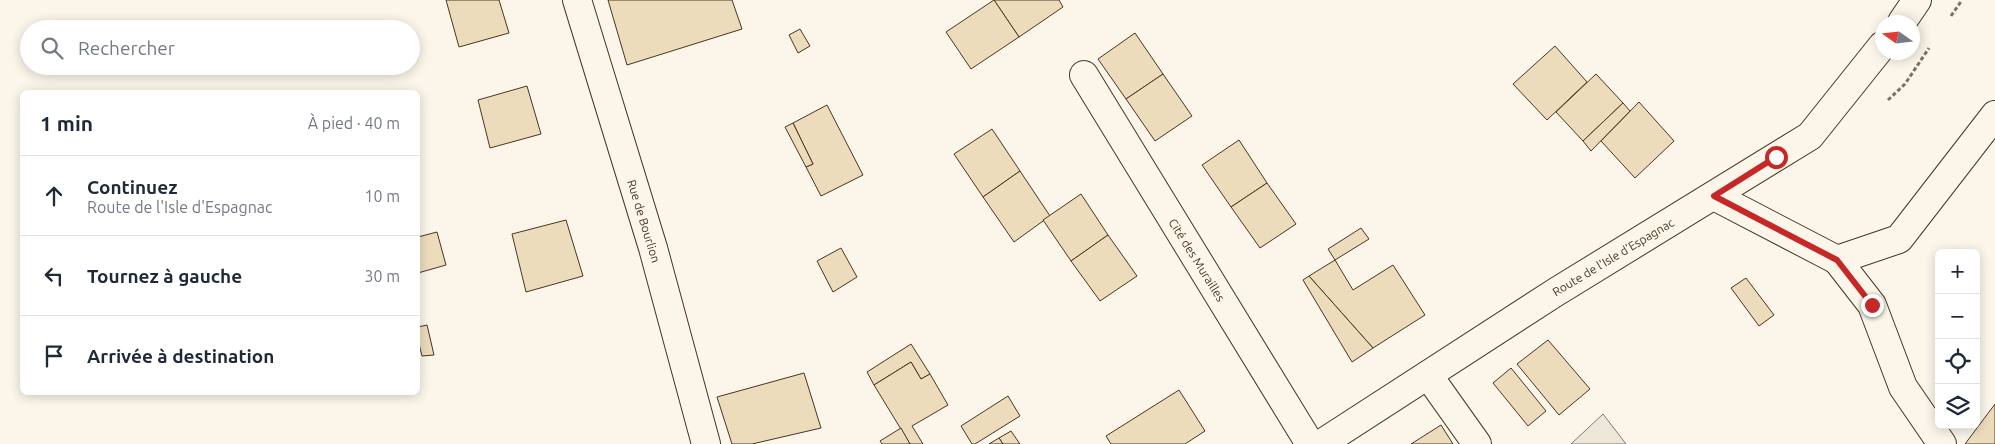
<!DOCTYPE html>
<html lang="fr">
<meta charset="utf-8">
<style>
body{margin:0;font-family:Ubuntu,sans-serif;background:#f6f6f7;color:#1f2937}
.controls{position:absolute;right:15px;bottom:15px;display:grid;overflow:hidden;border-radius:8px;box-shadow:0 2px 12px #0003}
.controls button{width:45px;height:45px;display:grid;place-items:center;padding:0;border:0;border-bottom:1px solid #e0e1e3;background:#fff;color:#1f2937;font:25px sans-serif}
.compass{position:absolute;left:1875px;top:15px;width:45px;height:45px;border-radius:50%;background:#fff;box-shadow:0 2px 12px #0003;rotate:284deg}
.stop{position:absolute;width:15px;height:15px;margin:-11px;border:4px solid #c62828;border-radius:50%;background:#fff}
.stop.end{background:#c62828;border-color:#fff;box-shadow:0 1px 5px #0008}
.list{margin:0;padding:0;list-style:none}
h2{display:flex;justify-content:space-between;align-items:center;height:65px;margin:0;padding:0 20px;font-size:21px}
h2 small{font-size:16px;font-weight:400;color:#747a83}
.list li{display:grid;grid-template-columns:32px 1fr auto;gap:15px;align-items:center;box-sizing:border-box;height:80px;padding:0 20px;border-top:1px solid #e0e1e3}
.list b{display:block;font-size:19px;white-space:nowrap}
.list p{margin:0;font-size:16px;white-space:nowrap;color:#747a83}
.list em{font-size:16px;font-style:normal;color:#747a83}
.icon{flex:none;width:28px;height:28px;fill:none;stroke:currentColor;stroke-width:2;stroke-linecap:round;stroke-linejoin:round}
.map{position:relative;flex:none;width:1995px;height:444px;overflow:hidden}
.search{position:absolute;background:#fff;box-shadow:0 2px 12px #0003;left:20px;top:20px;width:400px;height:55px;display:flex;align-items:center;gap:12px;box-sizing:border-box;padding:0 18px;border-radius:28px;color:#747a83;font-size:19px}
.panel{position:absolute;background:#fff;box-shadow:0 2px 12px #0003;left:20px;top:90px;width:400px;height:305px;border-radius:8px}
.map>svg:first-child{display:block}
.parking{fill:#ede7d9;stroke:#887966}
.building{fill:#ecdcbc;stroke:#4a3520}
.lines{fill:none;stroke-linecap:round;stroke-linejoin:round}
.minor-casing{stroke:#4a3520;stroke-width:30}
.path{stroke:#7f6f5c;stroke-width:3;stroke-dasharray:4 2.5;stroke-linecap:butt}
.minor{stroke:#fbf6e9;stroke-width:28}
.route{stroke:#c62828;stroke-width:6}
.labels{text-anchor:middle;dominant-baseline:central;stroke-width:4;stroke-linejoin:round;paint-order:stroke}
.street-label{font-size:12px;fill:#4a3520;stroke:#fbf6e9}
</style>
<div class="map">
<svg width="1995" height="444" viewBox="0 0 1995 444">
<rect width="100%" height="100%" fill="#fbf6e9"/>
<path class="parking" d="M 1603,414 L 1626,444 L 1571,444 Z"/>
<g class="building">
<path d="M 446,0 L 499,0 L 509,33 L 459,47 Z"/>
<path d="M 608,0 L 732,0 L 742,29 L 627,65 Z"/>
<path d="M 994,0 L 1059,0 L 1063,7 L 1019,37 Z"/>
<path d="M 994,0 L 1019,37 L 971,69 L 946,32 Z"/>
<path d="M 800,29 L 810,46 L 798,53 L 789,35 Z"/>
<path d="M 1135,33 L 1163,74 L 1126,99 L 1098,59 Z"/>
<path d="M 1555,46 L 1587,82 L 1547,120 L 1513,84 Z"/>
<path d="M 1163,74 L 1192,116 L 1155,141 L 1126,99 Z"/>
<path d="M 1596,74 L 1623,103 L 1583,141 L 1556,112 Z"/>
<path d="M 527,86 L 541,134 L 490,148 L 478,100 Z"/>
<path d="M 1639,102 L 1674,141 L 1635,178 L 1601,141 Z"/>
<path d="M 1623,103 L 1630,111 L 1591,151 L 1583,141 Z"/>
<path d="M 827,105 L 863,175 L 821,196 L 806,167 L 813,164 L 793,123 Z"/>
<path d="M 793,123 L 813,164 L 806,167 L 785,127 Z"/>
<path d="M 992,129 L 1020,171 L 983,197 L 954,154 Z"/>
<path d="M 1239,140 L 1267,183 L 1231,207 L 1202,165 Z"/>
<path d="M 1020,171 L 1050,216 L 1014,242 L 983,197 Z"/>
<path d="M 1267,183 L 1296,224 L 1260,248 L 1231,207 Z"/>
<path d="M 1081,194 L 1108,235 L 1071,261 L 1043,220 Z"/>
<path d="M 566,220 L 583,276 L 526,292 L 512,234 Z"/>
<path d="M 1361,228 L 1369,239 L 1335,260 L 1328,249 Z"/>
<path d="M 437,232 L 446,265 L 418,273 L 418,237 Z"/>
<path d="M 1108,235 L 1137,276 L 1100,301 L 1071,261 Z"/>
<path d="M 841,248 L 857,277 L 833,292 L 817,261 Z"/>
<path d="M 1335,260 L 1353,290 L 1393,265 L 1425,315 L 1373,348 L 1309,276 Z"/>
<path d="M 1309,276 L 1373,348 L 1352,362 L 1303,280 Z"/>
<path d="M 1746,278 L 1774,315 L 1759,326 L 1731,288 Z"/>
<path d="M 427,325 L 434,355 L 422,356 L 418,340 L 418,327 Z"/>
<path d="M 1548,340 L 1590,389 L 1559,415 L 1517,364 Z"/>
<path d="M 911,344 L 930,374 L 921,379 L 911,362 L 874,385 L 867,372 Z"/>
<path d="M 911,362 L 921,379 L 930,374 L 948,405 L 912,426 L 923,444 L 910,444 L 874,385 Z"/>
<path d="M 1511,368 L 1546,411 L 1528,426 L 1493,383 Z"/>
<path d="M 804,373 L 821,428 L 752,444 L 732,444 L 717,397 Z"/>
<path d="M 1179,390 L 1205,431 L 1185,444 L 1111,444 L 1106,436 Z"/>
<path d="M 1008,396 L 1020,416 L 975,444 L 972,444 L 961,426 Z"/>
<path d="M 1995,404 L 1995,444 L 1965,444 Z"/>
<path d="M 1441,425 L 1453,444 L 1411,444 Z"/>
<path d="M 901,428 L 910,444 L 882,444 L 880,441 Z"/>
<path d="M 1011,431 L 1020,444 L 1003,444 L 999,438 Z"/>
<path d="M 999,438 L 1003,444 L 989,444 Z"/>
</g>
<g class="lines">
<defs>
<g id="minor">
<path d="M 577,0 L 653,248 L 706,444"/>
<path d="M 1902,22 L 1917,0"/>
<path d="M 1084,75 L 1310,444"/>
<path d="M 1714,196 L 1837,260 L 1899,239 L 1995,115"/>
<path d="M 1837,260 L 1872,305 L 1903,387 L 1942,444"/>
<path d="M 1428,375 L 1477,444"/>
<path d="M 1321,444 L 1556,292 L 1810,136 L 1882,46"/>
</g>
</defs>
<use href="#minor" class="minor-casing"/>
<g class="path">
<path d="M 1951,16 L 1962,0"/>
<path d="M 1888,100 L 1905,84 L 1929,48"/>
</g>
<use href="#minor" class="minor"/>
</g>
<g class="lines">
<path class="route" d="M 1776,157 L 1714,196 L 1837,260 L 1872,305"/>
</g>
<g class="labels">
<g class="street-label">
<text transform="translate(644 221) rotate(73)">Rue de Bourlion</text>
<text transform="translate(1613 257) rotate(-31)">Route de l'Isle d'Espagnac</text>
<text transform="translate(1197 260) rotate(58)">Cité des Murailles</text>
</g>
</g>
</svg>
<div class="controls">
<button>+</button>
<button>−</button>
<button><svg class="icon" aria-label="locate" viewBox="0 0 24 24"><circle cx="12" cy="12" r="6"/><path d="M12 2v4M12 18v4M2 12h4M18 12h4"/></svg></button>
<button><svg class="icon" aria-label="layers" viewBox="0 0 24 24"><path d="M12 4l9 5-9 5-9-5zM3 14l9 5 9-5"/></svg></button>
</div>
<svg class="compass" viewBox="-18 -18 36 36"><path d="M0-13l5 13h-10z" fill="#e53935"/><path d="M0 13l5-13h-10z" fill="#747a83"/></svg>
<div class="stop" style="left:1776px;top:157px"></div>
<div class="stop end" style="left:1872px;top:305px"></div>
<div class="search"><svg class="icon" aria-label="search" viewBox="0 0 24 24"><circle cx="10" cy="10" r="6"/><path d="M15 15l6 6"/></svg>Rechercher</div>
<section class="panel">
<h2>1 min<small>À pied · 40 m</small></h2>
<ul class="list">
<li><svg class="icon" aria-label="ahead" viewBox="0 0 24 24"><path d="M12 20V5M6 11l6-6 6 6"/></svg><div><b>Continuez</b><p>Route de l'Isle d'Espagnac</p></div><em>10 m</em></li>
<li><svg class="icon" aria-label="left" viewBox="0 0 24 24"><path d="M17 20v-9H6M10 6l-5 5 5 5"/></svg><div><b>Tournez à gauche</b></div><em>30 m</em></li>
<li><svg class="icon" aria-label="arrive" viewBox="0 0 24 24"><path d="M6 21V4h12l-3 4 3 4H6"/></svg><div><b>Arrivée à destination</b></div></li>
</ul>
</section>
</div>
